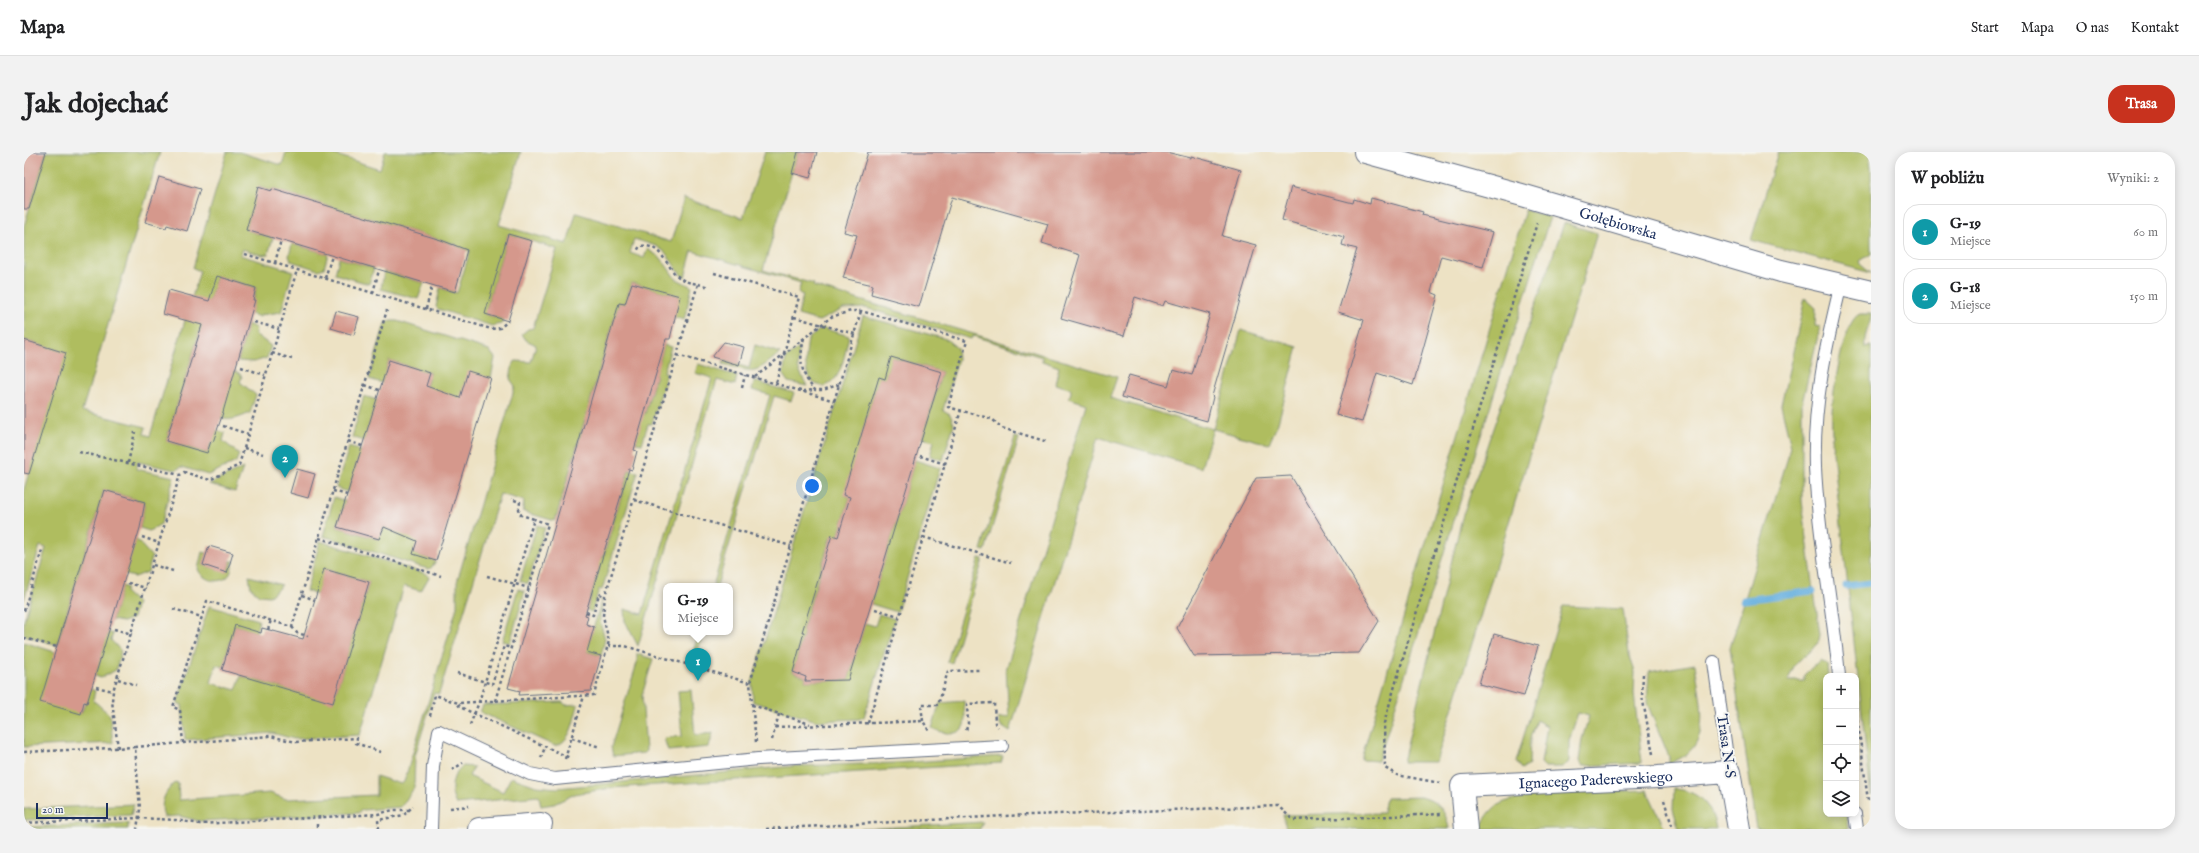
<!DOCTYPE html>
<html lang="pl">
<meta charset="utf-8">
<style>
body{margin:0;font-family:"IM FELL English",serif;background:#f2f2f2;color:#202124}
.controls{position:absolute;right:12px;bottom:12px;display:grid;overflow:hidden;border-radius:8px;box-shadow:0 2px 10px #0003}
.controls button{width:36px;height:36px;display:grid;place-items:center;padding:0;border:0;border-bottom:1px solid #e0e0e0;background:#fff;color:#202124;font:20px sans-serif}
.scale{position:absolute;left:12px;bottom:10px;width:72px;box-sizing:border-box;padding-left:4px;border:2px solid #1b2f5e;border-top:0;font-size:11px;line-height:14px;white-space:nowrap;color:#1b2f5e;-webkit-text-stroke:3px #f6f6f2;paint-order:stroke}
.you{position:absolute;left:788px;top:334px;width:14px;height:14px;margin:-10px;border:3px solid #fff;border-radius:50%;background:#1a73e8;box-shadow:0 0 0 6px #1a73e833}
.badge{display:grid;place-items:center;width:26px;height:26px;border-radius:50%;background:#c8321e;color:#fff;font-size:13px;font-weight:700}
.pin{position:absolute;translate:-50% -33px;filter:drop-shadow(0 1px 2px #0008)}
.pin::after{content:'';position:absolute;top:21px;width:14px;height:12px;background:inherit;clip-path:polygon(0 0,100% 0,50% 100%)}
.popup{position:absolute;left:639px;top:431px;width:70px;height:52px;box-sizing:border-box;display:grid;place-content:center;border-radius:8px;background:#fff;filter:drop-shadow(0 1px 3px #0005);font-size:13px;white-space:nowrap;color:#757577}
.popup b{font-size:15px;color:#202124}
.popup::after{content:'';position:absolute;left:50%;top:100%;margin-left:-8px;border:8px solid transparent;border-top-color:#fff}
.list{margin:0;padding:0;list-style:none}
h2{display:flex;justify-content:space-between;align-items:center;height:52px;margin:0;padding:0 16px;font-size:17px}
h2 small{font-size:13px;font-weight:400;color:#757577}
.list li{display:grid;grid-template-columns:26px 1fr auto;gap:12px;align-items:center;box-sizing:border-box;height:56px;margin:0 8px 8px;padding:0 8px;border:1px solid #e0e0e0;border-radius:16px}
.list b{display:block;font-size:15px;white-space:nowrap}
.list p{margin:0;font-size:13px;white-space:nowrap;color:#757577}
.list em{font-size:13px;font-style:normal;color:#757577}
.icon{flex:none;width:22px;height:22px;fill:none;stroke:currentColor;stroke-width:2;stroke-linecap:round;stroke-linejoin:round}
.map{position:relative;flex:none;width:1847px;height:677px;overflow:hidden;border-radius:16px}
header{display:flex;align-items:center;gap:24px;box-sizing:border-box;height:56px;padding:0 20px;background:#fff;border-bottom:1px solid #e0e0e0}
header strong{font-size:19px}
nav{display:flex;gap:22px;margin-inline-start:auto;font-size:14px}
.intro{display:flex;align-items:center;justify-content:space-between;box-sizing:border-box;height:96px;padding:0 24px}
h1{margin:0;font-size:28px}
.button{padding:10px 18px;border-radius:16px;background:#c8321e;color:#fff;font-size:14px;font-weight:700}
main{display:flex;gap:24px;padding:0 24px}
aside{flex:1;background:#fff;border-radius:16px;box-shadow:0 2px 10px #0003}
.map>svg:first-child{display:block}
.green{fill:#afbd5f;stroke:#65765e}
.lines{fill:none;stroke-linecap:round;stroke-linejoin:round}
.stream{stroke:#68b0df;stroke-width:7}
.building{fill:#d5988c}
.service-casing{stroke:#646e82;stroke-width:14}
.minor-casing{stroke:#646e82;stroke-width:24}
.path{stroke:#646e82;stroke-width:2.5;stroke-dasharray:3 3;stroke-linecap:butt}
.service{stroke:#fff;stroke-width:12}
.minor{stroke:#fff;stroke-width:22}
.labels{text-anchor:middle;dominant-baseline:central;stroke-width:4;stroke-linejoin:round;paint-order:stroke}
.street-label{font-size:15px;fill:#1b2f5e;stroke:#f6f6f2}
</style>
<header>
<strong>Mapa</strong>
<nav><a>Start</a><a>Mapa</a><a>O nas</a><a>Kontakt</a></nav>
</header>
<div class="intro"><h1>Jak dojechać</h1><a class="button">Trasa</a></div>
<main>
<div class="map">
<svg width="1847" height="677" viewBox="0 0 1847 677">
<rect width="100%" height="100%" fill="#f6f6f2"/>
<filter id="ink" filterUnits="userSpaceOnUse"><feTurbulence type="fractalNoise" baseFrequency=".025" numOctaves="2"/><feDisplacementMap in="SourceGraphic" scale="8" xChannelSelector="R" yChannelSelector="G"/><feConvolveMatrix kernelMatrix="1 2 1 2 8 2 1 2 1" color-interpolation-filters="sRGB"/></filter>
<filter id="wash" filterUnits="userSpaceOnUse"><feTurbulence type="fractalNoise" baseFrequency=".012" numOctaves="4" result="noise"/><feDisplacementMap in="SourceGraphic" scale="16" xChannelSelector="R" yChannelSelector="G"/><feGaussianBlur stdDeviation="0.9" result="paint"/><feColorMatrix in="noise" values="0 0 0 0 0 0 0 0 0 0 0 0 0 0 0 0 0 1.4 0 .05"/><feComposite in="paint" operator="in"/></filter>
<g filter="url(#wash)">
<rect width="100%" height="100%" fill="#ede2c4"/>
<g class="green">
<path d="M 22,0 L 136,0 L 58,259 L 122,275 L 120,282 L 126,284 L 176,119 L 169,116 L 203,0 L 215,0 L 258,13 L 262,0 L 310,0 L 309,2 L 356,17 L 361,0 L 497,0 L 475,73 L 543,92 L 552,61 L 647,90 L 660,46 L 719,66 L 741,0 L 774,0 L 739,118 L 790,132 L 789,134 L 1093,225 L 1086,246 L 1189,277 L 1217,178 L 1274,195 L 1254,271 L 1245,292 L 1189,277 L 1177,316 L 1074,285 L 986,580 L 977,574 L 974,566 L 985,565 L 982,518 L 1062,252 L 1045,246 L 1048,237 L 1031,232 L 1035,215 L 1018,209 L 1018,205 L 949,184 L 947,187 L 842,156 L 819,157 L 795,169 L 774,163 L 779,143 L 774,141 L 777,131 L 668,99 L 661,125 L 657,123 L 641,100 L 632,94 L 610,87 L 606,101 L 620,106 L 623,97 L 637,106 L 651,126 L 668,135 L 660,168 L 650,165 L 655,144 L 608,131 L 601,152 L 595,151 L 531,369 L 500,360 L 499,357 L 500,349 L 476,342 L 415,542 L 410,541 L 391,604 L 390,636 L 377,655 L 338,658 L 334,661 L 175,669 L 155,664 L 140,665 C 135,651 141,640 151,630 L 154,631 L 155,648 L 246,641 L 262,647 L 352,643 L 352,624 L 377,632 L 380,630 L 433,455 L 433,430 L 491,234 L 486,227 L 489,211 L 492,209 L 507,210 L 512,193 L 502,188 L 498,182 L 504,177 L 509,176 L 533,97 L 484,82 L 461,162 L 481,168 L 477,172 L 468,174 L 414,157 L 412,155 L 416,136 L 433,141 L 446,99 L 433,95 L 433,93 L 248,37 L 247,39 L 235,35 L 222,78 L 249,86 L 244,102 L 238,103 L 218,97 L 216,103 L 269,119 L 257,160 L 237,163 L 236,165 L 227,162 L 232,136 L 193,124 L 142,289 L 183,301 L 193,278 L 201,281 L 199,289 L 215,302 L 212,310 L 184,323 L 158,315 L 151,318 L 114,310 L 112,317 L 150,325 L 137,372 L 125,379 L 116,376 L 121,350 L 80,338 L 33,493 L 0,483 L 0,469 L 22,396 L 16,394 L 0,448 L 0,337 L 41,201 L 0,188 L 0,74 Z"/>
<path d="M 1754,0 L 1845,0 L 1847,15 L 1847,102 L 1836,109 L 1838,114 L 1847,121 L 1727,88 Z"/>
<path d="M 1501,58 L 1526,65 L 1354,609 L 1337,608 Z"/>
<path d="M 1540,71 L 1573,81 L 1412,610 L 1379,610 L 1438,366 Z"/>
<path d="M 268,92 L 304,102 L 300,116 L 294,118 L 267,109 L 265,104 Z"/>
<path d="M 315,106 L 350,116 L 345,132 L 311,122 Z"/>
<path d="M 360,119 L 400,131 L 394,147 L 357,137 Z"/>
<path d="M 1781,146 L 1792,156 L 1791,174 L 1796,175 L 1778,251 L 1778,349 L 1796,483 L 1794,492 L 1771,512 L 1764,529 L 1780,529 L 1780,523 L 1796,508 L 1803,512 L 1804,524 L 1802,524 L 1802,662 L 1822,662 L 1824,677 L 1733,677 L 1706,496 L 1767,295 L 1757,253 Z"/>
<path d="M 1836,162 L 1847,162 C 1847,174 1839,182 1841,195 L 1847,194 L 1847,644 L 1808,291 C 1808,277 1807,262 1809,248 C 1811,231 1820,167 1836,162 Z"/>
<path d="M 839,164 L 922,187 L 933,196 L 934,207 L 919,258 L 926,262 L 930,272 L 919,308 L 906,304 L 910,289 L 898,286 L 918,220 L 868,205 L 861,227 L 855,225 L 820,343 L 826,345 L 814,385 L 807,384 L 778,479 L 780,480 L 769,520 L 782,525 L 781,529 L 824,528 L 841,471 L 851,474 L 855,462 L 871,467 L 840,565 L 835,567 L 793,569 L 729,550 L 728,531 Z"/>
<path d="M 366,169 L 373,169 L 465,198 L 471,206 L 467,226 L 390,402 L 412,409 L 407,416 L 404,417 L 299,384 L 310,345 L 321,349 L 313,375 L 354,387 L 359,375 L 362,376 L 406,221 L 365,208 L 358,231 L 345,227 L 361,171 Z"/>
<path d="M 224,172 L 232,176 L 231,182 L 247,194 L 243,206 L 230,210 L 214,209 Z"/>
<path d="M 798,176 L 825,184 C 821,199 818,232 799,234 C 776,232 782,202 784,187 Z"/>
<path d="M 640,193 L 647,195 L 640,220 L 643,221 L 628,272 L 624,272 L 618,292 L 612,291 L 617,262 L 621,262 L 632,223 L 629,221 L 636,208 Z"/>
<path d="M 731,193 L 756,201 C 729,223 732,221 699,212 L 700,209 L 725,216 Z"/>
<path d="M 775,196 L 774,216 L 783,234 L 764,230 L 759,223 L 762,206 Z"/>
<path d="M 674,212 L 713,224 L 711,233 L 693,228 L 614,494 L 601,469 L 600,457 L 618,462 L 688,226 L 671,221 Z"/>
<path d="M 210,219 L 215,221 L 218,225 L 216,230 L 232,243 L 226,261 C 217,265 206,270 196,266 Z"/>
<path d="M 730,229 L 770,241 L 767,249 L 750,244 L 693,434 L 689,434 L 746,243 L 728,238 Z"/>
<path d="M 340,244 L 353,248 L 340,289 L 328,285 Z"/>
<path d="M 991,285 L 995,286 L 961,399 L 957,398 Z"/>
<path d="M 325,295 L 337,299 L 324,340 L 312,336 Z"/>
<path d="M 891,308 L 916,316 L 873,460 L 847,452 Z"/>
<path d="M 219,316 L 211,340 L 185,332 Z"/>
<path d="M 605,318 L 614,320 L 578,438 L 575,437 L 568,460 L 563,458 L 575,417 L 575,405 L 579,406 Z"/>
<path d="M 513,373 L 521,375 L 504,432 L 496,429 Z"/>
<path d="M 112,387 L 128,405 L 124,420 L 111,425 L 101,423 Z"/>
<path d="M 296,389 L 403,422 L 405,425 L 397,439 L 380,434 L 336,583 L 270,587 L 248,581 L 161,588 L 158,553 L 153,551 L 185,454 L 235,468 L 232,480 L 211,473 L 199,515 L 192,513 L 187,531 L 212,538 L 217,524 L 309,550 L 345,430 L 301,417 L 293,442 L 282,439 Z"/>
<path d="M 178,400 L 183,401 L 179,413 L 203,420 L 207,409 L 210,409 C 208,413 208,418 206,422 C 198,434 178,429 174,417 Z"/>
<path d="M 955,406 L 959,407 L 928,511 L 923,510 Z"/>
<path d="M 225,424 L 258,433 L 246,444 L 235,443 L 227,436 Z"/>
<path d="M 98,434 L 103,436 L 101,440 L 113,451 L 109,466 L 99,470 L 88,468 Z"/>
<path d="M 494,437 L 501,439 L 486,491 L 478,489 Z"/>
<path d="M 578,447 L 576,469 L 581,487 L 577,504 L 552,496 L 566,487 Z"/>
<path d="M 1539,454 L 1599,457 L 1605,502 L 1611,520 L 1610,542 L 1618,611 L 1559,614 L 1555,609 L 1558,587 L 1565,564 L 1554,561 L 1545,589 L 1545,610 L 1538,615 L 1521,615 L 1517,611 L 1523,574 L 1512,568 L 1506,587 L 1505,613 L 1497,617 L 1492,610 Z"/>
<path d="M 84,480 L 89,482 L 87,488 L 97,499 L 92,518 L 77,526 L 71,524 Z"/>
<path d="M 675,480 L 680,480 L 670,511 L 666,510 Z"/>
<path d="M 0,490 L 31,500 L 57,562 L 67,537 L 71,539 L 69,548 L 86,563 L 89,591 L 0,595 Z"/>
<path d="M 613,502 L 629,507 L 618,543 L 622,598 L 621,601 L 589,604 L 587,595 L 613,511 Z"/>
<path d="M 1671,512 C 1676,548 1692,597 1645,611 L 1645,605 L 1623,551 L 1625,520 Z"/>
<path d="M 667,538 L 671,583 L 689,581 L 685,595 L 644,599 L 640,586 L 658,584 L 654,539 Z"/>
<path d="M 940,549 C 940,556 942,566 940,573 C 936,586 917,581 908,576 L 916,551 Z"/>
<path d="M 538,550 L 542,553 L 553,552 L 554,554 C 549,569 548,589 531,594 L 456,560 L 459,553 Z"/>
<path d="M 979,604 L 977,611 L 587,636 L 551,642 L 530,652 L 517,654 L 515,644 L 432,652 C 425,641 427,621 439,614 L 450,615 L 445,624 L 479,640 L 487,625 L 512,634 L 533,636 L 771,614 L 871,611 Z"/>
<path d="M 1650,637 C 1674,638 1688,653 1692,677 L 1655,677 L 1649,657 Z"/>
<path d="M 1623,638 L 1641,677 L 1456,677 C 1459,669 1467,657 1474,653 C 1500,638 1589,640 1623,638 Z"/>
<path d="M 1397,645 C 1415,650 1422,659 1425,677 L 1262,677 L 1259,663 L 1359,661 L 1362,646 Z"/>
<path d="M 110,652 L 107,663 L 0,668 L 0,657 Z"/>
<path d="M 959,670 L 956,677 L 837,677 Z"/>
<path d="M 104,671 L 104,677 L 0,677 L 0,675 Z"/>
</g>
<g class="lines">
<g class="stream">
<path d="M 1822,434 L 1847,431"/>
<path d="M 1720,448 L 1789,439"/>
</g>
</g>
<g id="blocks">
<g class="building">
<path d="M 0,0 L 22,0 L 5,57 L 0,57 Z"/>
<path d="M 774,0 L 793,0 L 786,26 L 768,21 Z"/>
<path d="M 844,0 L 1142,0 L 1167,6 L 1167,4 L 1217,18 L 1198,84 L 1232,93 L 1188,244 L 1189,245 L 1183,269 L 1098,245 L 1105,223 L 1144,234 L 1149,218 L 1168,223 L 1186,162 L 1141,149 L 1139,154 L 1111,145 L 1100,184 L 1037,166 L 1056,103 L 1018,91 L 1024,72 L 928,45 L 895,155 L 847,142 L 849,133 L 819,126 L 833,83 L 820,80 Z"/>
<path d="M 135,25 L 176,37 L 163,79 L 143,73 L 142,76 L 121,70 Z"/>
<path d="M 234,35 L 247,39 L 248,37 L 417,88 L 443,98 L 431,140 L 222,78 Z"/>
<path d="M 1267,35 L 1329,51 L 1330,47 L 1346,52 L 1347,46 L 1399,60 L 1398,63 L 1469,80 L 1459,115 L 1417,104 L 1407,140 L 1414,143 L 1389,233 L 1353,221 L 1338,270 L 1312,263 L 1340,168 L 1314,160 L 1333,97 L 1318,93 L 1320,85 L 1258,68 Z"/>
<path d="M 484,82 L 508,89 L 484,169 L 461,162 Z"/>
<path d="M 193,124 L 232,136 L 229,148 L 231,148 L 197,267 L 189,290 L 187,289 L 183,301 L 142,289 L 178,173 L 139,162 L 145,138 L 185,149 Z"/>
<path d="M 608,131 L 656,144 L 646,187 L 642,187 L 610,298 L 613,299 L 608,318 L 605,317 L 561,463 L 564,464 L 562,472 L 570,475 L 563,500 L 577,504 L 567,539 L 495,543 L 496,539 L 484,536 L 595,151 L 601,152 Z"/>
<path d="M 312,159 L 335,165 L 330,183 L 307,176 Z"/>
<path d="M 0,188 L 42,201 L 5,322 L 0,321 Z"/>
<path d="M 700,190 L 720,195 L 715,213 L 688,205 Z"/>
<path d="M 867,205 L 918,220 L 824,528 L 781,529 L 782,525 L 769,520 L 780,480 L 778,480 L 808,383 L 814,385 L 826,345 L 819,343 L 855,225 L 861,227 Z"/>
<path d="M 365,208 L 406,221 L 402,234 L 436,246 L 444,219 L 467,226 L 412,409 L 389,402 L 393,389 L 360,375 L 355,387 L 313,375 Z"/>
<path d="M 273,317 L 291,322 L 284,346 L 266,341 Z"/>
<path d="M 1267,324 L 1355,469 L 1335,501 L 1170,504 L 1153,476 L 1232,326 Z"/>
<path d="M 80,338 L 121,350 L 116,376 L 63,551 L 60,550 L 57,562 L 16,550 Z"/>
<path d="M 185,394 L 209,401 L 203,421 L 179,413 Z"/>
<path d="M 300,417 L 345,430 L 309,551 L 198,518 L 211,473 L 237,481 L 238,476 L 279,487 Z"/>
<path d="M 1470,482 L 1514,494 L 1500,544 L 1455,532 Z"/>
</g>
</g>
</g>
<g filter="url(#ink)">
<use href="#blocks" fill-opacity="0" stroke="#646e82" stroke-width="1"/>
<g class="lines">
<defs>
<g id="service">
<path d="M 1690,510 L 1705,620"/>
<path d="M 1815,524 C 1809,454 1794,385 1791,315 C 1789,252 1802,193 1817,132"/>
<path d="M 1831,662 L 1833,677"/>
<path d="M 407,677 L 409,614 L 415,579 L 506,622 L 531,627 L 734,607 L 978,594"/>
</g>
<g id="minor">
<path id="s1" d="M 1341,0 L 1498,43 L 1757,119 L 1847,140"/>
<path d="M 455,677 L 517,672"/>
<path id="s2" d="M 1442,677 L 1438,634 L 1634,625 L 1705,620 L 1715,677"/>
</g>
</defs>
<use href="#service" class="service-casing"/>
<use href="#minor" class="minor-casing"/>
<g class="path">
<path d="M 221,102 L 467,177 L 476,176 L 484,169"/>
<path d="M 251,111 L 257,88"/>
<path d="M 690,121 L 775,145 L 752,231"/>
<path d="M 301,126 L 308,104"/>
<path d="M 674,132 L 685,135"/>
<path d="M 349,141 L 355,118"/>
<path d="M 402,157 L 408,134"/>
<path d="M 770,165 L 831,182"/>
<path d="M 230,170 L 255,177"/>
<path d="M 780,186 C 775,207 776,222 791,238 L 799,238 L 816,232"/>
<path d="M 248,201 L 268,207"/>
<path d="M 653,203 L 811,249"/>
<path d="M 217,215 L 241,223"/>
<path d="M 731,225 L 807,165 L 827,159 L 837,159 L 943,189 L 924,255 L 968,267 L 978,276 L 1024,290"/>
<path d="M 341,233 L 355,238"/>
<path d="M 718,236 L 721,223"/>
<path d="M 779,239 L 790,238"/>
<path d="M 199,274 L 224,282"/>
<path d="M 324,289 L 338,294"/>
<path d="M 220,296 L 239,302"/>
<path d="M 55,300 L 156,323"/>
<path d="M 896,304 L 921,312"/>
<path d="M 104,311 L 111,280"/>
<path d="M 309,339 L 323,343"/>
<path d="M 610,348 L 767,394"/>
<path d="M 118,385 L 135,391"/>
<path d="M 899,385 L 987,411"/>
<path d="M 295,386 L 417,424"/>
<path d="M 129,413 L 149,419"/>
<path d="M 463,424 L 505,436"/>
<path d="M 104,431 L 122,436"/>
<path d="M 278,443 L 291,448"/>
<path d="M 149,457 L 178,465"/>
<path d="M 851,457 L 875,464"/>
<path d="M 0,459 L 18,398"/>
<path d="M 562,460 L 569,463 L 575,442 L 581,444"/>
<path d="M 268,475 L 273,481 L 284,484"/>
<path d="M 90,477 L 108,482"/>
<path d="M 244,478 L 247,468"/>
<path d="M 0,486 L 33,495"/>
<path d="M 584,494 L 601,494 L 726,531"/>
<path d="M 433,521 L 468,532 L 480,494 L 487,496"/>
<path d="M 1619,522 L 1618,544 L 1629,602"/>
<path d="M 94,527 L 112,533"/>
<path d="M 72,535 L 89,539"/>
<path d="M 471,549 L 524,372 L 510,367"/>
<path d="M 434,552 L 436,555 L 546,606"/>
<path d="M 728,553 L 786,572"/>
<path d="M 1832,556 L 1844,649"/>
<path d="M 406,564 L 411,543 L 434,551 L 570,543 L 585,489 L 579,464 L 581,444 L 674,132 C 668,131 661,130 656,126 C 643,118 639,91 616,94 L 613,99"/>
<path d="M 899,569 L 897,553 L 914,553 L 924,519 L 955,518"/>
<path d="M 844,571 L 937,258"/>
<path d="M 446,573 L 455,550 L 510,367 L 497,363 L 495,357 L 496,350 L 487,347"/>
<path d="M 751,575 L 899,569 L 905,579"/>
<path d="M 942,578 L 944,572 L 943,552 L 970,551 L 971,571 L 974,575"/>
<path d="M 548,586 L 576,595"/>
<path d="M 748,588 L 755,562"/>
<path d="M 732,590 L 726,531 L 837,159"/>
<path d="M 159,591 L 156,558 L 149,555 L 183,449 L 268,475 L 363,158"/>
<path d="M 111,595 L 246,584 L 272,590 L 333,586 L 332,591 L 359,601"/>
<path d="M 94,596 L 88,549 L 89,539 L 156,323 L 160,320 L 186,328 L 215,313 L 273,118"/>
<path d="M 0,600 L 111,595 L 116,657 L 113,677"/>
<path d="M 517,606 L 521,595"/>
<path d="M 541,607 L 560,544"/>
<path d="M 428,618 L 439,611"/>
<path d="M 1416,631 L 1373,623 L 1361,616 L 1360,571 L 1403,425 L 1513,71"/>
<path d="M 1640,648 L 1649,677"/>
<path d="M 426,656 L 445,654"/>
<path d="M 0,671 L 115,666 L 152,668 L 176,672 L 354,662 L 369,658 L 386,658"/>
<path d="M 293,672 L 293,677"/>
<path d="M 355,677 L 354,668 L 380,663 L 389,654"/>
<path d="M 742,677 L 980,664 L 1254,654 L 1269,668 L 1418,662"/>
</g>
<use href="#service" class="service"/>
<use href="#minor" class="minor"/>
</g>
</g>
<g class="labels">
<g class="street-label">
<text stroke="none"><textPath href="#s1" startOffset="263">Gołębiowska</textPath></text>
<text transform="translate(1702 594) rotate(82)">Trasa N-S</text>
<text stroke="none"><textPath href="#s2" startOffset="177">Ignacego Paderewskiego</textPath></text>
</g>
</g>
</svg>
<div class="controls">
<button>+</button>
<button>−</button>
<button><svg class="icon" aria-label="locate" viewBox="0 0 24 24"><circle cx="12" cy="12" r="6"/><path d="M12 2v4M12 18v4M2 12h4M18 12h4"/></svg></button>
<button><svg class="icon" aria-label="layers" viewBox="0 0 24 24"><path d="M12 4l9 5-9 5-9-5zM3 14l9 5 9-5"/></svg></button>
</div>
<div class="scale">20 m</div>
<div class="you"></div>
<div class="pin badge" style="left:674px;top:529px;background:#0f9aa8">1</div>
<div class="popup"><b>G-19</b>Miejsce</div>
<div class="pin badge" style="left:261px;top:326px;background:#0f9aa8">2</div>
</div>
<aside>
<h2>W pobliżu<small>Wyniki: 2</small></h2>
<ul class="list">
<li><span class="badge" style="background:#0f9aa8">1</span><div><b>G-19</b><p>Miejsce</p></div><em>60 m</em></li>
<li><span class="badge" style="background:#0f9aa8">2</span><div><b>G-18</b><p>Miejsce</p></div><em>150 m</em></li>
</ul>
</aside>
</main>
